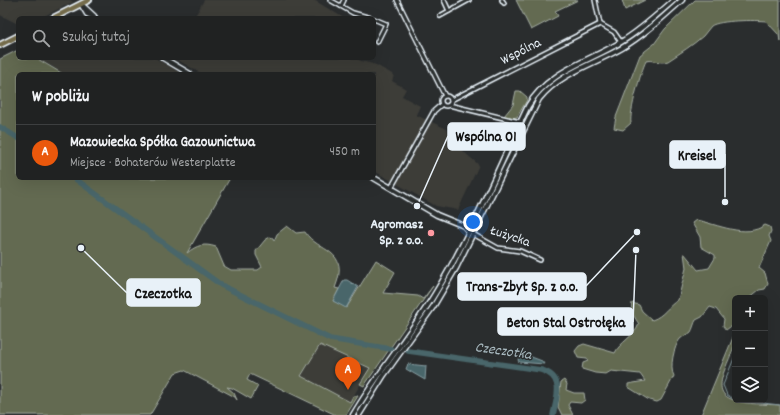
<!DOCTYPE html>
<html lang="pl">
<meta charset="utf-8">
<style>
body{margin:0;font-family:Dekko,sans-serif;background:#2d2f2f;color:#f1f3f6}
.controls{position:absolute;right:12px;bottom:12px;display:grid;overflow:hidden;border-radius:6px;box-shadow:0 4px 16px #0002}
.controls button{width:36px;height:36px;display:grid;place-items:center;padding:0;border:0;border-bottom:1px solid #3d3f40;background:#202222;color:#f1f3f6;font:20px sans-serif}
.you{position:absolute;left:473px;top:222px;width:14px;height:14px;margin:-10px;border:3px solid #fff;border-radius:50%;background:#1a73e8;box-shadow:0 0 0 6px #1a73e833}
.badge{display:grid;place-items:center;width:26px;height:26px;border-radius:50%;background:#ea580c;color:#fff;font-size:13px;font-weight:700}
.pin{position:absolute;translate:-50% -33px;filter:drop-shadow(0 1px 2px #0008)}
.pin::after{content:'';position:absolute;top:21px;width:14px;height:12px;background:inherit;clip-path:polygon(0 0,100% 0,50% 100%)}
.list{margin:0;padding:0;list-style:none}
h2{display:flex;justify-content:space-between;align-items:center;height:52px;margin:0;padding:0 16px;font-size:17px}
h2 small{font-size:13px;font-weight:400;color:#a2a4a5}
.list li{display:grid;grid-template-columns:26px 1fr auto;gap:12px;align-items:center;box-sizing:border-box;height:56px;padding:0 16px;border-top:1px solid #3d3f40}
.list b{display:block;font-size:15px;white-space:nowrap}
.list p{margin:0;font-size:13px;white-space:nowrap;color:#a2a4a5}
.list em{font-size:13px;font-style:normal;color:#a2a4a5}
.icon{flex:none;width:22px;height:22px;fill:none;stroke:currentColor;stroke-width:2;stroke-linecap:round;stroke-linejoin:round}
.map{position:relative;flex:none;width:780px;height:415px;overflow:hidden}
.search{position:absolute;background:#202222;box-shadow:0 4px 16px #0002;left:16px;top:16px;width:360px;height:44px;display:flex;align-items:center;gap:10px;box-sizing:border-box;padding:0 14px;border-radius:6px;color:#a2a4a5;font-size:15px}
.panel{position:absolute;background:#202222;box-shadow:0 4px 16px #0002;left:16px;top:72px;width:360px;height:108px;border-radius:6px}
.map>svg:first-child{display:block}
.built{fill:#3c3c38}
.green{fill:#636b51;stroke:#a6aea4}
.water{fill:#48666a;stroke:#889ea3}
.lines{fill:none;stroke-linecap:round;stroke-linejoin:round}
.stream{stroke:#889ea3;stroke-width:1}
.river{stroke:#48666a;stroke-width:5.5}
.street-casing{stroke:#e8f1f8;stroke-width:6}
.secondary-casing{stroke:#e8f1f8;stroke-width:7}
.primary-casing{stroke:#e8f1f8;stroke-width:8}
.street{stroke:#2a2d2e;stroke-width:3}
.secondary{stroke:#2a2d2e;stroke-width:4}
.primary{stroke:#746c4b;stroke-width:4.5}
.poi-dot{fill:#ff9aa2;stroke:#2a2d2e;stroke-width:1.5}
.labels{text-anchor:middle;dominant-baseline:central;stroke-width:3;stroke-linejoin:round;paint-order:stroke}
.street-label{font-size:14px;fill:#e8f1f8;stroke:#2a2d2e}
.poi-label{font-size:14px;font-weight:bold;fill:#e8f1f8;stroke:#2a2d2e;text-anchor:end}
.water-label{font-size:15px;font-style:italic;fill:#a8b9bf;stroke:#2a2d2e}
.leader{fill:none;stroke:#e8f1f8;stroke-width:1.5}
.callout-dot{fill:#e8f1f8;stroke:#2a2d2e;stroke-width:1.5}
.callout{fill:#e8f1f8;stroke:#e8f1f8;stroke-width:1.5}
.callout-label{font-size:15px;text-anchor:middle;font-weight:bold;fill:#111}
</style>
<div class="map">
<svg width="780" height="415" viewBox="0 0 780 415">
<rect width="100%" height="100%" fill="#2a2d2e"/>
<filter id="ink" filterUnits="userSpaceOnUse"><feTurbulence type="fractalNoise" baseFrequency=".025" numOctaves="2"/><feDisplacementMap in="SourceGraphic" scale="8" xChannelSelector="R" yChannelSelector="G"/><feConvolveMatrix kernelMatrix="1 2 1 2 8 2 1 2 1" color-interpolation-filters="sRGB"/></filter>
<g filter="url(#ink)">
<g class="built">
<path d="M 0,0 L 70,0 L 73,2 L 40,18 L 18,18 L 18,24 L 0,15 Z"/>
<path d="M 204,0 L 314,0 L 344,18 L 194,18 Z"/>
<path d="M 37,58 L 155,58 L 182,74 L 64,74 Z"/>
<path d="M 174,58 L 351,58 L 376,65 L 394,75 L 392,81 L 406,89 L 402,96 L 420,106 L 416,115 L 445,128 L 463,151 L 479,165 L 458,210 L 436,206 L 374,171 L 374,74 L 202,74 Z"/>
<path d="M 320,344 L 370,368 L 350,402 L 301,376 Z"/>
</g>
<g class="green">
<path d="M 516,0 L 578,0 L 555,11 L 558,16 L 531,30 Z"/>
<path d="M 622,0 L 645,0 L 625,10 Z"/>
<path d="M 695,0 L 780,0 L 780,42 L 779,35 L 766,21 C 756,20 719,20 711,26 C 708,29 706,33 703,36 C 693,45 680,53 668,61 C 660,64 654,59 646,61 C 641,71 629,113 631,123 L 623,130 L 614,128 L 616,117 L 640,55 L 654,44 L 665,29 Z"/>
<path d="M 18,50 L 18,58 L 36,58 L 63,74 L 18,74 L 18,178 L 230,178 L 187,253 C 197,245 204,243 216,247 L 224,266 L 231,270 L 258,270 L 262,267 L 256,255 L 256,251 L 265,240 L 270,237 L 273,238 L 274,241 L 277,234 L 287,226 L 296,233 L 305,232 C 318,253 351,248 335,288 L 339,289 L 333,301 L 347,307 L 376,260 L 395,272 L 383,293 L 418,296 L 423,299 L 433,286 L 364,386 L 360,384 L 370,368 L 320,345 L 301,376 L 350,402 L 353,396 L 358,396 L 346,415 L 336,415 L 250,374 L 247,380 L 258,386 L 251,399 L 232,388 L 227,387 L 234,393 L 237,400 L 235,397 L 184,370 L 175,373 L 150,415 L 0,415 L 0,59 Z"/>
<path d="M 516,91 L 520,91 L 527,97 L 527,100 L 517,117 C 513,118 508,119 504,116 L 513,105 Z"/>
<path d="M 696,220 C 717,224 746,239 765,225 L 770,227 L 771,231 L 769,236 L 771,241 L 759,268 L 765,273 L 768,284 L 765,289 L 759,290 L 749,298 L 735,298 L 735,328 L 730,327 L 726,330 L 723,326 L 724,319 L 716,309 L 710,307 L 702,317 L 696,320 C 694,323 693,329 691,332 C 688,335 683,336 680,339 C 674,346 669,368 674,376 L 661,400 L 657,402 L 649,400 L 628,387 L 628,384 L 645,381 L 640,374 L 611,371 L 606,374 L 595,373 L 582,369 L 583,363 L 588,361 L 587,359 L 578,358 L 575,351 L 579,346 L 584,344 L 615,353 C 619,343 635,336 639,324 C 635,318 630,311 632,303 L 639,305 L 642,311 L 652,320 C 664,316 668,306 678,300 L 686,268 L 684,253 L 698,270 L 709,268 L 715,258 L 715,255 L 701,247 L 700,237 L 692,223 Z"/>
<path d="M 734,335 C 740,353 702,391 734,400 C 748,405 765,404 780,405 L 780,415 L 701,415 Z"/>
<path d="M 564,380 L 567,384 L 566,390 L 574,393 L 584,393 L 585,400 L 581,403 L 570,402 L 568,405 L 573,415 L 562,415 L 558,407 L 561,382 Z"/>
</g>
<g class="water">
<path d="M 344,280 L 347,280 L 358,287 L 346,308 L 333,301 Z"/>
<path d="M 521,353 L 542,361 L 544,364 L 519,362 L 518,360 Z"/>
<path d="M 408,364 L 426,366 L 425,380 L 406,369 Z"/>
</g>
<g class="lines">
<g class="stream">
<path d="M 735,356 L 723,385 L 727,395 L 735,400"/>
<path d="M 737,400 L 780,405"/>
</g>
<g class="river">
<path d="M 0,127 L 18,138"/>
<path d="M 74,178 L 221,285 L 330,339 L 391,349"/>
<path d="M 408,351 L 541,370 C 565,377 557,396 553,415"/>
</g>
<defs>
<g id="street">
<path d="M 330,0 L 353,13 L 371,18"/>
<path d="M 397,0 L 445,96"/>
<path d="M 444,0 L 449,11"/>
<path d="M 502,0 L 504,3"/>
<path d="M 595,0 L 600,24 L 614,32 L 621,42"/>
<path d="M 341,6 L 344,0"/>
<path d="M 440,16 L 469,0"/>
<path d="M 374,19 L 386,24 L 377,42"/>
<circle cx="446" cy="101" r="5"/>
<path d="M 451,100 L 600,24"/>
<path d="M 449,105 L 520,122"/>
<path d="M 391,188 L 434,111 L 442,104"/>
<path d="M 473,234 L 498,248 L 520,251 L 540,260"/>
</g>
<g id="secondary">
<path d="M 81,4 L 87,14 L 95,18"/>
<path d="M 82,5 L 94,16"/>
<path d="M 163,58 L 190,74"/>
<path d="M 374,178 L 437,215 L 464,226 L 469,232"/>
<path d="M 353,415 C 378,372 411,334 436,292 C 472,233 498,168 528,106 C 548,71 588,62 621,42 C 640,31 657,15 674,0"/>
<path d="M 359,415 L 384,375 L 433,307 L 456,268 L 539,99 C 560,73 594,64 622,48 C 644,35 663,17 682,0"/>
</g>
<g id="primary">
<path d="M 53,18 L 89,0"/>
<path d="M 0,45 L 18,36"/>
</g>
</defs>
<use href="#street" class="street-casing"/>
<use href="#secondary" class="secondary-casing"/>
<use href="#primary" class="primary-casing"/>
<use href="#street" class="street"/>
<use href="#secondary" class="secondary"/>
<use href="#primary" class="primary"/>
</g>
</g>
<circle class="poi-dot" cx="431" cy="233" r="4"/>
<g class="labels">
<g class="street-label">
<text transform="translate(521 52) rotate(-27)">Wspólna</text>
<text transform="translate(510 237) rotate(18)">Łużycka</text>
</g>
<g class="poi-label">
<text x="423" y="225">Agromasz<tspan x="423" dy="16">Sp. z o.o.</tspan></text>
</g>
<g class="water-label">
<text transform="translate(503 352) rotate(8)">Czeczotka</text>
</g>
</g>
<path class="leader" d="M417 206L448 136M725 202L725 154M637 232L586 286M81 248L127 293M636 250L633 322"/>
<g class="callout-dot">
<circle cx="417" cy="206" r="4"/>
<circle cx="725" cy="202" r="4"/>
<circle cx="637" cy="232" r="4"/>
<circle cx="81" cy="248" r="4"/>
<circle cx="636" cy="250" r="4"/>
</g>
<g class="callout">
<rect x="448" y="123" width="77" height="27" rx="4"/>
<rect x="670" y="141" width="55" height="27" rx="4"/>
<rect x="458" y="273" width="128" height="27" rx="4"/>
<rect x="127" y="279" width="73" height="27" rx="4"/>
<rect x="498" y="308" width="135" height="27" rx="4"/>
</g>
<g class="callout-label">
<text x="486" y="141">Wspólna 01</text>
<text x="697" y="160">Kreisel</text>
<text x="522" y="291">Trans-Zbyt Sp. z o.o.</text>
<text x="163" y="298">Czeczotka</text>
<text x="566" y="327">Beton Stal Ostrołęka</text>
</g>
</svg>
<div class="controls">
<button>+</button>
<button>−</button>
<button><svg class="icon" aria-label="layers" viewBox="0 0 24 24"><path d="M12 4l9 5-9 5-9-5zM3 14l9 5 9-5"/></svg></button>
</div>
<div class="you"></div>
<div class="pin badge" style="left:348px;top:390px">A</div>
<div class="search"><svg class="icon" aria-label="search" viewBox="0 0 24 24"><circle cx="10" cy="10" r="6"/><path d="M15 15l6 6"/></svg>Szukaj tutaj</div>
<section class="panel">
<h2>W pobliżu<small></small></h2>
<ul class="list">
<li><span class="badge">A</span><div><b>Mazowiecka Spółka Gazownictwa</b><p>Miejsce · Bohaterów Westerplatte</p></div><em>450 m</em></li>
</ul>
</section>
</div>
